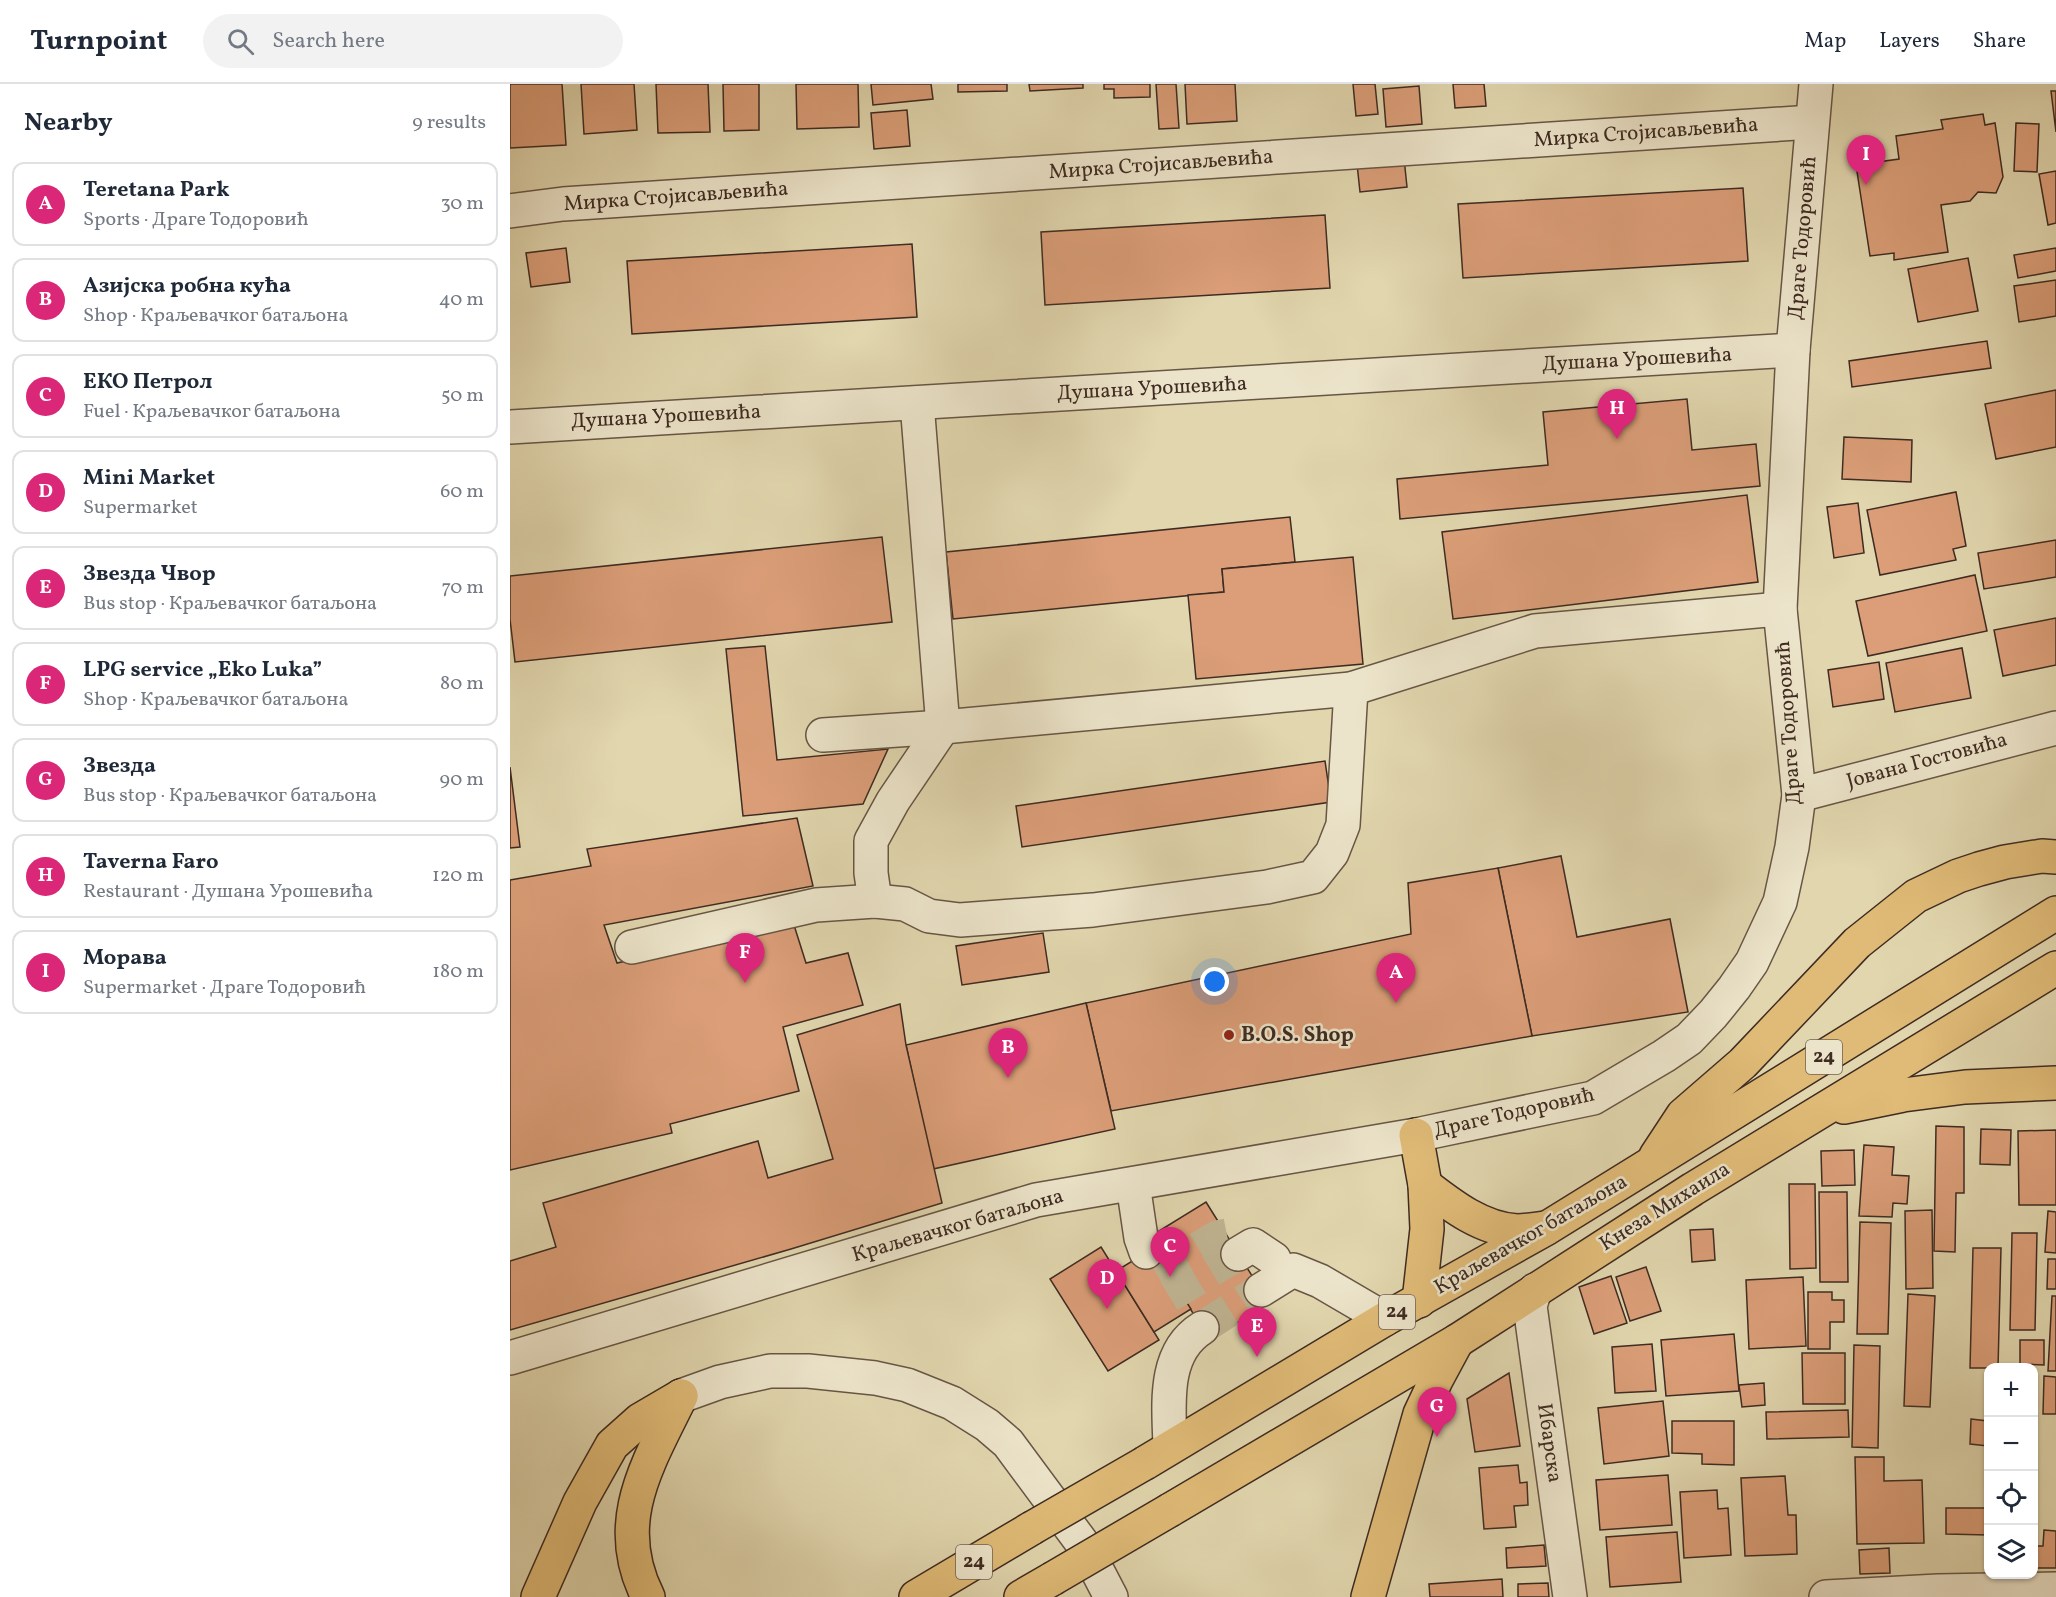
<!DOCTYPE html>
<meta charset="utf-8">
<style>
body{margin:0;font-family:Vollkorn,serif;background:#f2f2f3;color:#1f2937}
.controls{position:absolute;right:18px;bottom:18px;display:grid;overflow:hidden;border-radius:12px;box-shadow:0 2px 4px #0004}
.controls button{width:54px;height:54px;display:grid;place-items:center;padding:0;border:0;border-bottom:2px solid #e0e1e3;background:#fff;color:#1f2937;font:30px sans-serif}
.you{position:absolute;left:705px;top:898px;width:21px;height:21px;margin:-15px;border:4px solid #fff;border-radius:50%;background:#1a73e8;box-shadow:0 0 0 9px #1a73e833}
.badge{display:grid;place-items:center;width:39px;height:39px;border-radius:50%;background:#db2777;color:#fff;font-size:20px;font-weight:700}
.pin{position:absolute;translate:-50% -50px;filter:drop-shadow(0 2px 3px #0008)}
.pin::after{content:'';position:absolute;top:32px;width:21px;height:18px;background:inherit;clip-path:polygon(0 0,100% 0,50% 100%)}
.list{margin:0;padding:0;list-style:none}
h2{display:flex;justify-content:space-between;align-items:center;height:78px;margin:0;padding:0 24px;font-size:26px}
h2 small{font-size:20px;font-weight:400;color:#747a83}
.list li{display:grid;grid-template-columns:39px 1fr auto;gap:18px;align-items:center;box-sizing:border-box;height:84px;margin:0 12px 12px;padding:0 12px;border:2px solid #e0e1e3;border-radius:12px}
.list b{display:block;font-size:22px;white-space:nowrap}
.list p{margin:0;font-size:20px;white-space:nowrap;color:#747a83}
.list em{font-size:20px;font-style:normal;color:#747a83}
.icon{flex:none;width:33px;height:33px;fill:none;stroke:currentColor;stroke-width:2;stroke-linecap:round;stroke-linejoin:round}
.map{position:relative;flex:none;width:1546px;height:1513px;overflow:hidden}
header{display:flex;align-items:center;gap:36px;box-sizing:border-box;height:84px;padding:0 30px;background:#fff;border-bottom:2px solid #e0e1e3}
header strong{font-size:28px}
nav{display:flex;gap:33px;margin-inline-start:auto;font-size:21px}
.search{width:420px;height:54px;background:#f2f2f3;display:flex;align-items:center;gap:15px;box-sizing:border-box;padding:0 21px;border-radius:33px;color:#747a83;font-size:22px}
main{display:flex}
aside{flex:1;background:#fff}
.map>svg:first-child{display:block}
.building{fill:#db9e78;stroke:#3e2b22;stroke-width:1.5}
.lines{fill:none;stroke-linecap:round;stroke-linejoin:round}
.minor-tunnel{stroke:#c0b492;stroke-width:33;stroke-dasharray:33 16;stroke-linecap:butt}
.minor-casing{stroke:#675645;stroke-width:36}
.major-casing{stroke:#3e2b22;stroke-width:36}
.minor{stroke:#ece4ca;stroke-width:33}
.major{stroke:#e0bb77;stroke-width:33}
.major-bridge-casing{stroke:#3e2b22;stroke-width:36;stroke-linecap:butt}
.major-bridge{stroke:#e0bb77;stroke-width:33}
.poi-dot{fill:#8f2418;stroke:#ece4ca;stroke-width:2}
.labels{text-anchor:middle;dominant-baseline:central;stroke-width:5;stroke-linejoin:round;paint-order:stroke}
.shield{fill:#ece4ca;stroke:#726254;stroke-width:1.5}
.shield-label{font-size:20px;font-weight:bold;fill:#3e2b22}
.street-label{font-size:21px;fill:#3e2b22;stroke:#ece4ca}
.poi-label{font-size:21px;font-weight:bold;fill:#3e2b22;stroke:#ece4ca;text-anchor:start}
</style>
<header>
<strong>Turnpoint</strong>
<div class="search"><svg class="icon" aria-label="search" viewBox="0 0 24 24"><circle cx="10" cy="10" r="6"/><path d="M15 15l6 6"/></svg>Search here</div>
<nav><a>Map</a><a>Layers</a><a>Share</a></nav>
</header>
<main>
<aside>
<h2>Nearby<small>9 results</small></h2>
<ul class="list">
<li><span class="badge">A</span><div><b>Teretana Park</b><p>Sports · Драге Тодоровић</p></div><em>30 m</em></li>
<li><span class="badge">B</span><div><b>Азијска робна кућа</b><p>Shop · Краљевачког батаљона</p></div><em>40 m</em></li>
<li><span class="badge">C</span><div><b>ЕКО Петрол</b><p>Fuel · Краљевачког батаљона</p></div><em>50 m</em></li>
<li><span class="badge">D</span><div><b>Mini Market</b><p>Supermarket</p></div><em>60 m</em></li>
<li><span class="badge">E</span><div><b>Звезда Чвор</b><p>Bus stop · Краљевачког батаљона</p></div><em>70 m</em></li>
<li><span class="badge">F</span><div><b>LPG service „Eko Luka”</b><p>Shop · Краљевачког батаљона</p></div><em>80 m</em></li>
<li><span class="badge">G</span><div><b>Звезда</b><p>Bus stop · Краљевачког батаљона</p></div><em>90 m</em></li>
<li><span class="badge">H</span><div><b>Taverna Faro</b><p>Restaurant · Душана Урошевића</p></div><em>120 m</em></li>
<li><span class="badge">I</span><div><b>Морава</b><p>Supermarket · Драге Тодоровић</p></div><em>180 m</em></li>
</ul>
</aside>
<div class="map">
<svg width="1546" height="1513" viewBox="0 0 1546 1513">
<rect width="100%" height="100%" fill="#e1d6ae"/>
<filter id="stains"><feTurbulence type="fractalNoise" baseFrequency=".00333" numOctaves="4"/><feColorMatrix values="0 0 0 0 .2 0 0 0 0 .09 0 0 0 0 .02 0 0 0 .5 -.17"/></filter>
<radialGradient id="worn" r=".72"><stop offset=".6" stop-color="#630" stop-opacity="0"/><stop offset="1" stop-color="#630" stop-opacity=".3"/></radialGradient>
<g class="building">
<path d="M 0,0 L 52,0 L 56,61 L 0,64 Z"/>
<path d="M 71,0 L 124,0 L 127,46 L 74,50 Z"/>
<path d="M 146,0 L 198,0 L 200,48 L 148,49 Z"/>
<path d="M 213,0 L 249,0 L 249,46 L 214,47 Z"/>
<path d="M 286,0 L 348,0 L 349,43 L 287,45 Z"/>
<path d="M 361,0 L 421,0 L 423,15 L 363,21 Z"/>
<path d="M 448,0 L 497,0 L 497,7 L 448,8 Z"/>
<path d="M 519,0 L 573,0 L 573,4 L 520,7 Z"/>
<path d="M 594,0 L 640,0 L 640,13 L 604,14 L 604,5 L 594,5 Z"/>
<path d="M 646,0 L 666,0 L 669,44 L 649,45 Z"/>
<path d="M 675,0 L 725,0 L 727,37 L 677,40 Z"/>
<path d="M 843,0 L 865,0 L 868,30 L 846,32 Z"/>
<path d="M 943,0 L 974,0 L 976,22 L 945,24 Z"/>
<path d="M 909,2 L 912,40 L 876,43 L 873,5 Z"/>
<path d="M 1541,7 L 1546,7 L 1546,48 Z"/>
<path d="M 397,26 L 400,62 L 364,65 L 361,29 Z"/>
<path d="M 1473,30 L 1475,41 L 1485,39 L 1493,93 L 1486,109 L 1468,108 L 1460,117 L 1431,121 L 1438,168 L 1384,176 L 1384,169 L 1360,172 L 1346,81 L 1389,75 L 1386,52 L 1433,45 L 1431,36 Z"/>
<path d="M 1506,39 L 1529,40 L 1527,88 L 1504,87 Z"/>
<path d="M 894,74 L 897,103 L 850,108 L 847,80 Z"/>
<path d="M 1546,87 L 1546,139 L 1538,141 L 1529,90 Z"/>
<path d="M 1233,104 L 1238,177 L 953,194 L 948,120 Z"/>
<path d="M 815,131 L 820,204 L 535,221 L 531,148 Z"/>
<path d="M 402,160 L 407,233 L 122,250 L 117,177 Z"/>
<path d="M 56,164 L 60,198 L 21,203 L 16,169 Z"/>
<path d="M 1546,164 L 1546,187 L 1508,194 L 1504,171 Z"/>
<path d="M 1458,174 L 1468,227 L 1408,238 L 1398,185 Z"/>
<path d="M 1546,196 L 1546,232 L 1509,238 L 1504,202 Z"/>
<path d="M 1477,257 L 1481,284 L 1342,303 L 1339,277 Z"/>
<path d="M 1546,306 L 1546,363 L 1486,375 L 1475,320 Z"/>
<path d="M 1177,315 L 1182,366 L 1246,360 L 1250,402 L 890,435 L 887,395 L 1038,381 L 1033,328 Z"/>
<path d="M 1334,353 L 1402,356 L 1401,398 L 1332,395 Z"/>
<path d="M 1446,408 L 1456,462 L 1443,465 L 1446,476 L 1370,491 L 1357,426 Z"/>
<path d="M 1237,411 L 1248,498 L 943,535 L 932,448 Z"/>
<path d="M 1348,419 L 1354,469 L 1324,474 L 1317,423 Z"/>
<path d="M 780,433 L 785,478 L 712,485 L 714,508 L 443,535 L 436,468 Z"/>
<path d="M 372,453 L 382,538 L 5,578 L 0,535 L 0,492 Z"/>
<path d="M 1546,456 L 1546,493 L 1474,505 L 1468,469 Z"/>
<path d="M 843,473 L 853,580 L 686,595 L 678,511 L 714,508 L 712,485 Z"/>
<path d="M 1465,491 L 1477,547 L 1358,572 L 1346,517 Z"/>
<path d="M 1546,534 L 1546,581 L 1493,592 L 1484,546 Z"/>
<path d="M 255,562 L 267,676 L 378,665 L 353,720 L 233,732 L 216,565 Z"/>
<path d="M 1452,564 L 1461,614 L 1385,628 L 1376,579 Z"/>
<path d="M 1369,578 L 1374,615 L 1323,623 L 1318,586 Z"/>
<path d="M 815,677 L 821,718 L 512,763 L 506,722 Z"/>
<path d="M 0,683 L 10,763 L 0,764 Z"/>
<path d="M 287,734 L 303,802 L 94,841 L 107,879 L 283,838 L 296,879 L 338,869 L 353,921 L 273,943 L 289,1007 L 160,1040 L 162,1049 L 0,1086 L 0,796 L 81,782 L 77,765 Z"/>
<path d="M 1051,772 L 1067,853 L 1160,835 L 1178,928 L 1022,952 L 988,784 Z"/>
<path d="M 988,784 L 1022,952 L 601,1027 L 576,919 L 901,850 L 898,799 Z"/>
<path d="M 533,849 L 539,888 L 452,901 L 446,862 Z"/>
<path d="M 576,919 L 605,1045 L 423,1085 L 396,961 Z"/>
<path d="M 390,920 L 396,961 L 432,1119 L 281,1165 L 0,1246 L 0,1177 L 46,1163 L 33,1119 L 248,1057 L 258,1094 L 323,1075 L 287,951 Z"/>
<path d="M 1426,1042 L 1454,1043 L 1454,1109 L 1446,1109 L 1445,1168 L 1424,1167 Z"/>
<path d="M 1471,1045 L 1501,1046 L 1500,1081 L 1470,1080 Z"/>
<path d="M 1546,1046 L 1546,1121 L 1509,1121 L 1508,1047 Z"/>
<path d="M 1354,1061 L 1384,1063 L 1382,1091 L 1399,1092 L 1397,1120 L 1383,1119 L 1382,1133 L 1349,1132 Z"/>
<path d="M 1344,1066 L 1345,1101 L 1312,1102 L 1311,1067 Z"/>
<path d="M 1279,1100 L 1305,1100 L 1306,1184 L 1280,1185 Z"/>
<path d="M 1309,1108 L 1337,1108 L 1338,1198 L 1310,1198 Z"/>
<path d="M 696,1118 L 759,1219 L 700,1256 L 636,1155 Z"/>
<path d="M 1422,1126 L 1423,1204 L 1396,1205 L 1395,1127 Z"/>
<path d="M 1538,1127 L 1546,1128 L 1546,1169 L 1535,1168 Z"/>
<path d="M 1350,1138 L 1381,1139 L 1378,1250 L 1347,1250 Z"/>
<path d="M 1203,1145 L 1205,1176 L 1182,1178 L 1180,1146 Z"/>
<path d="M 1502,1149 L 1527,1149 L 1525,1246 L 1500,1246 Z"/>
<path d="M 591,1163 L 649,1256 L 598,1287 L 540,1195 Z"/>
<path d="M 1463,1164 L 1491,1164 L 1488,1284 L 1460,1284 Z"/>
<path d="M 642,1165 L 681,1225 L 644,1248 L 606,1187 Z"/>
<path d="M 1538,1175 L 1546,1175 L 1546,1205 L 1537,1205 Z"/>
<path d="M 1136,1183 L 1151,1227 L 1120,1237 L 1106,1193 Z"/>
<path d="M 1101,1192 L 1117,1239 L 1084,1250 L 1069,1203 Z"/>
<path d="M 1293,1193 L 1296,1262 L 1239,1265 L 1236,1196 Z"/>
<path d="M 1298,1208 L 1322,1208 L 1322,1216 L 1334,1216 L 1334,1238 L 1320,1238 L 1320,1265 L 1298,1265 Z"/>
<path d="M 1398,1210 L 1425,1212 L 1420,1323 L 1394,1322 Z"/>
<path d="M 1542,1212 L 1546,1212 L 1546,1287 L 1538,1287 Z"/>
<path d="M 1224,1250 L 1229,1307 L 1156,1312 L 1151,1256 Z"/>
<path d="M 1510,1256 L 1534,1256 L 1534,1281 L 1510,1280 Z"/>
<path d="M 1142,1260 L 1146,1307 L 1105,1309 L 1102,1263 Z"/>
<path d="M 1344,1261 L 1370,1262 L 1368,1364 L 1342,1363 Z"/>
<path d="M 1292,1269 L 1335,1269 L 1335,1320 L 1293,1320 Z"/>
<path d="M 999,1289 L 1010,1362 L 965,1368 L 957,1315 Z"/>
<path d="M 1534,1292 L 1546,1293 L 1546,1330 L 1533,1330 Z"/>
<path d="M 1254,1299 L 1255,1321 L 1232,1323 L 1229,1301 Z"/>
<path d="M 1153,1317 L 1159,1372 L 1094,1380 L 1088,1324 Z"/>
<path d="M 1338,1326 L 1339,1353 L 1257,1355 L 1256,1328 Z"/>
<path d="M 1461,1335 L 1478,1337 L 1478,1362 L 1460,1360 Z"/>
<path d="M 1162,1337 L 1224,1337 L 1224,1381 L 1192,1380 L 1192,1370 L 1162,1369 Z"/>
<path d="M 1345,1373 L 1374,1373 L 1374,1397 L 1412,1396 L 1414,1459 L 1347,1460 Z"/>
<path d="M 1008,1381 L 1010,1399 L 1017,1398 L 1018,1421 L 1004,1422 L 1006,1443 L 974,1445 L 969,1384 Z"/>
<path d="M 1158,1391 L 1162,1441 L 1090,1446 L 1086,1396 Z"/>
<path d="M 1275,1392 L 1278,1431 L 1286,1431 L 1287,1470 L 1235,1472 L 1231,1394 Z"/>
<path d="M 1207,1406 L 1208,1425 L 1218,1424 L 1221,1471 L 1174,1474 L 1170,1408 Z"/>
<path d="M 1436,1424 L 1478,1424 L 1478,1451 L 1436,1450 Z"/>
<path d="M 1534,1446 L 1546,1447 L 1546,1484 L 1524,1484 L 1524,1462 L 1533,1462 Z"/>
<path d="M 1167,1448 L 1171,1498 L 1100,1503 L 1096,1453 Z"/>
<path d="M 1034,1461 L 1036,1482 L 997,1484 L 996,1464 Z"/>
<path d="M 1379,1464 L 1380,1489 L 1350,1490 L 1349,1466 Z"/>
<path d="M 992,1495 L 993,1513 L 920,1513 L 919,1500 Z"/>
<path d="M 1038,1499 L 1039,1513 L 1008,1513 L 1008,1500 Z"/>
</g>
<g class="lines">
<g class="minor-tunnel">
<path d="M 646,1189 L 707,1153 L 717,1151"/>
<path d="M 659,1212 L 728,1170"/>
<path d="M 692,1244 L 751,1206"/>
</g>
<defs>
<g id="minor">
<path d="M 0,127 L 53,120 L 1302,38"/>
<path d="M 0,343 L 1283,266"/>
<path d="M 313,651 L 433,643 L 841,605 L 1025,547 L 1270,525"/>
<path d="M 1289,711 L 1546,644"/>
<path d="M 365,817 L 361,789 L 361,757 L 383,717 L 433,643 L 407,319"/>
<path d="M 122,863 L 306,821 L 365,817 L 395,820 L 419,832 L 450,836 L 583,826 L 757,803 L 803,793 L 822,769 L 833,741 L 841,605"/>
<path d="M 623,1100 L 631,1154 L 636,1168"/>
<path d="M 728,1170 L 743,1161 L 764,1175"/>
<path d="M 751,1206 L 783,1186 L 810,1197 L 875,1235"/>
<path d="M 1025,1206 L 1020,1222 L 1060,1513"/>
<path d="M 0,1274 L 526,1116 L 906,1051 L 1083,1014 L 1154,972 L 1179,955 L 1203,930 L 1224,904 L 1242,878 L 1270,818 L 1282,763 L 1289,711 L 1270,525 L 1283,266 L 1306,0"/>
<path d="M 171,1312 L 210,1298 L 260,1287 L 298,1287 L 365,1294 L 397,1301 L 442,1319 L 477,1341 L 498,1359 L 575,1463 L 601,1513"/>
<path d="M 660,1363 C 659,1322 652,1269 692,1244"/>
<path d="M 1316,1513 L 1428,1507 L 1546,1505"/>
</g>
<g id="major">
<path d="M 1334,1023 L 1393,1011 L 1455,1003 L 1546,999"/>
<path d="M 906,1051 L 915,1101 L 917,1145 L 909,1217"/>
<path d="M 1146,1072 L 1173,1031 L 1233,979 L 1347,859 L 1406,812 L 1448,792 L 1469,785 L 1495,778 L 1532,772 L 1546,773"/>
<path d="M 915,1101 C 942,1122 972,1145 1007,1147 C 1016,1147 1027,1145 1036,1144"/>
<path d="M 635,1379 L 875,1235 L 1037,1144 L 1546,829"/>
<path d="M 660,1426 L 947,1257 L 1183,1105 L 1546,884"/>
<path d="M 28,1513 L 70,1418 L 102,1361 L 130,1336 L 171,1312"/>
<path d="M 138,1513 C 100,1438 138,1380 171,1312"/>
<path d="M 406,1513 L 522,1444"/>
<path d="M 511,1513 L 542,1495"/>
<path d="M 858,1513 L 910,1330 L 926,1296 L 947,1257"/>
</g>
</defs>
<use href="#minor" class="minor-casing"/>
<use href="#major" class="major-casing"/>
<use href="#minor" class="minor"/>
<use href="#major" class="major"/>
<defs>
<g id="major-bridge">
<path d="M 522,1444 L 635,1379"/>
<path d="M 542,1495 L 660,1426"/>
</g>
</defs>
<use href="#major-bridge" class="major-bridge-casing"/>
<use href="#major-bridge" class="major-bridge"/>
</g>
<circle class="poi-dot" cx="719" cy="951" r="6"/>
<g class="labels">
<g class="shield">
<rect x="1296" y="956" width="36" height="34" rx="4.5"/>
<rect x="869" y="1211" width="36" height="34" rx="4.5"/>
<rect x="446" y="1461" width="36" height="34" rx="4.5"/>
</g>
<g class="shield-label">
<text x="1314" y="973">24</text>
<text x="887" y="1228">24</text>
<text x="464" y="1478">24</text>
</g>
<g class="street-label">
<text transform="translate(1136 49) rotate(-4)">Мирка Стојисављевића</text>
<text transform="translate(651 81) rotate(-4)">Мирка Стојисављевића</text>
<text transform="translate(166 113) rotate(-4)">Мирка Стојисављевића</text>
<text transform="translate(1293 154) rotate(-85)">Драге Тодоровић</text>
<text transform="translate(1127 276) rotate(-3)">Душана Урошевића</text>
<text transform="translate(642 305) rotate(-3)">Душана Урошевића</text>
<text transform="translate(156 333) rotate(-3)">Душана Урошевића</text>
<text transform="translate(1279 639) rotate(-94)">Драге Тодоровић</text>
<text transform="translate(1417 677) rotate(-15)">Јована Гостовића</text>
<text transform="translate(1004 1029) rotate(-13)">Драге Тодоровић</text>
<text transform="translate(1155 1123) rotate(-32)">Кнеза Михаила</text>
<text transform="translate(448 1142) rotate(-16)">Краљевачког батаљона</text>
<text transform="translate(1021 1151) rotate(-30)">Краљевачког батаљона</text>
<text transform="translate(1039 1359) rotate(82)">Ибарска</text>
</g>
<g class="poi-label">
<text x="731" y="951">B.O.S. Shop</text>
</g>
</g>
<rect width="100%" height="100%" filter="url(#stains)"/>
<rect width="100%" height="100%" fill="url(#worn)"/>
</svg>
<div class="controls">
<button>+</button>
<button>−</button>
<button><svg class="icon" aria-label="locate" viewBox="0 0 24 24"><circle cx="12" cy="12" r="6"/><path d="M12 2v4M12 18v4M2 12h4M18 12h4"/></svg></button>
<button><svg class="icon" aria-label="layers" viewBox="0 0 24 24"><path d="M12 4l9 5-9 5-9-5zM3 14l9 5 9-5"/></svg></button>
</div>
<div class="you"></div>
<div class="pin badge" style="left:886px;top:919px">A</div>
<div class="pin badge" style="left:498px;top:994px">B</div>
<div class="pin badge" style="left:660px;top:1193px">C</div>
<div class="pin badge" style="left:597px;top:1225px">D</div>
<div class="pin badge" style="left:747px;top:1273px">E</div>
<div class="pin badge" style="left:235px;top:899px">F</div>
<div class="pin badge" style="left:927px;top:1353px">G</div>
<div class="pin badge" style="left:1107px;top:355px">H</div>
<div class="pin badge" style="left:1356px;top:101px">I</div>
</div>
</main>
